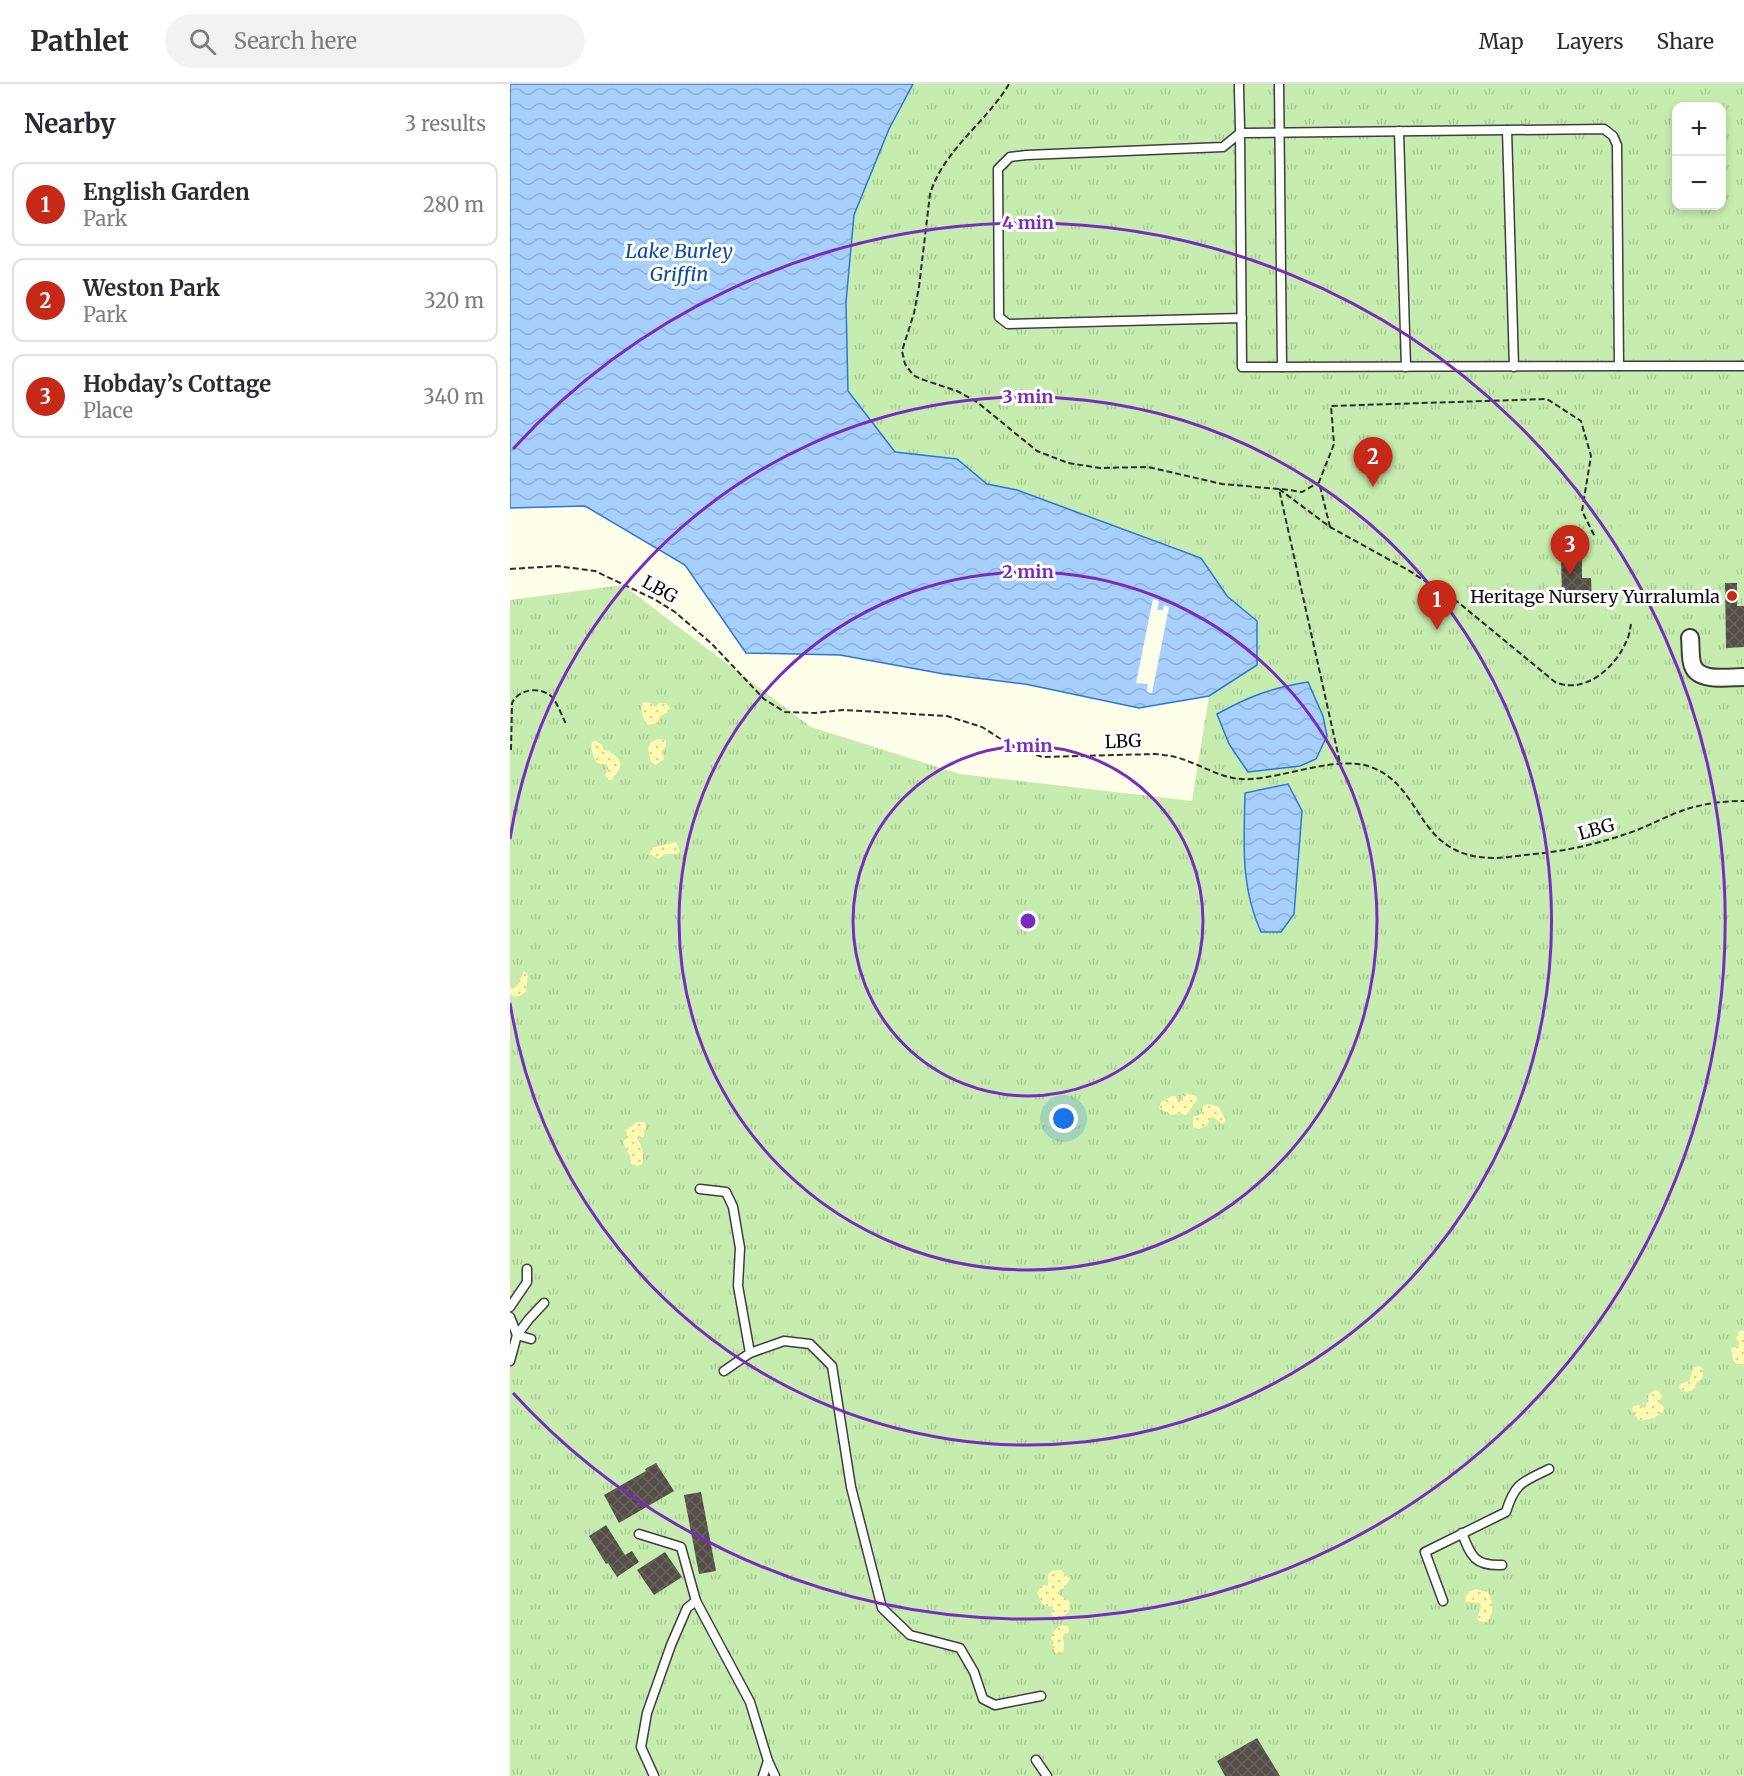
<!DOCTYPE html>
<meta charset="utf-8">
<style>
body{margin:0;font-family:Merriweather,serif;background:#f2f2f3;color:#2b2b33}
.controls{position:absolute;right:18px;top:18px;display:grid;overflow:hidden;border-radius:12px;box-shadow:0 3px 9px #0003}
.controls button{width:54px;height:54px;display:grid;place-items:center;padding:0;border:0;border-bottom:2px solid #e1e1e2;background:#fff;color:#2b2b33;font:30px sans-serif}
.you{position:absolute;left:554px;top:1035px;width:21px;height:21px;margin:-15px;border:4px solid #fff;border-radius:50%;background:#1a73e8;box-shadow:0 0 0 9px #1a73e833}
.badge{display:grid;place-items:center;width:39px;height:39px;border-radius:50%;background:#c62917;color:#fff;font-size:20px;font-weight:700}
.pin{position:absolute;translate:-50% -50px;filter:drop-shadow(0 2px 3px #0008)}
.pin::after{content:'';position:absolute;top:32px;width:21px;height:18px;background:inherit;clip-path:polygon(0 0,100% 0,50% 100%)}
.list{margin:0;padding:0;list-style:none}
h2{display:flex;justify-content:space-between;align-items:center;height:78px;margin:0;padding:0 24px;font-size:26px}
h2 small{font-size:20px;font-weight:400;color:#7c7c81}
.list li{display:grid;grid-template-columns:39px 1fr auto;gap:18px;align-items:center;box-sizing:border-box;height:84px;margin:0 12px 12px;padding:0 12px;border:2px solid #e1e1e2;border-radius:12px}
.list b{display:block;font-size:22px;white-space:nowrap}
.list p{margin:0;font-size:20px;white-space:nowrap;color:#7c7c81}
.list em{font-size:20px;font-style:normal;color:#7c7c81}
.icon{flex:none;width:33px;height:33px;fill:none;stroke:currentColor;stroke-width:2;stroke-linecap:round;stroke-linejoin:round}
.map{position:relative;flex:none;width:1234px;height:1692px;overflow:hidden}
header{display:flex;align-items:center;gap:36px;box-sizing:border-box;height:84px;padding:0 30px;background:#fff;border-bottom:2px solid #e1e1e2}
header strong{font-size:28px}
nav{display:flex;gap:33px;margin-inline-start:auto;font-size:21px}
.search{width:420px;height:54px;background:#f2f2f3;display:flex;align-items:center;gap:15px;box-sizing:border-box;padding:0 21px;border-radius:33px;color:#7c7c81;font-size:22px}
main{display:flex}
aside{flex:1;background:#fff}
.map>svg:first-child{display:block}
.grass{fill:url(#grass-tufts);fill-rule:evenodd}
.sand{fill:url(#sand-dots)}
.garden{fill:#c6edaf}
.water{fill:url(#water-waves);stroke:#2878d9;stroke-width:1.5}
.pier{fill:#fffee9}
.building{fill:url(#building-cross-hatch)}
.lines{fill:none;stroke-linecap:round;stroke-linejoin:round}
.service-casing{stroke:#3e3e3e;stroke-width:11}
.minor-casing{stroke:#3e3e3e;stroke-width:20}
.path{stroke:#2d2d2d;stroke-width:2;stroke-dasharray:6 3;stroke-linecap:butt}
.service{stroke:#fff;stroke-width:8}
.minor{stroke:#fff;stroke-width:16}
.ring{fill:none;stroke:#7b2cbf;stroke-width:3}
.poi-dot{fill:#c62917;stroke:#fff;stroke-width:2}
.labels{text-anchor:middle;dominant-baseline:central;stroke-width:6;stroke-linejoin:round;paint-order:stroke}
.street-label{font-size:18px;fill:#0b0b0b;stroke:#fff}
.poi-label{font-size:18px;fill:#0b0b0b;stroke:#fff;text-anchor:end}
.water-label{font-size:20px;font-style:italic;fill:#0a4ba6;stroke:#fff}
.centre{fill:#7b2cbf;stroke:#fff;stroke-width:3}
.ring-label{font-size:18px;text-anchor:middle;font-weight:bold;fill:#7b2cbf;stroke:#fff;stroke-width:6;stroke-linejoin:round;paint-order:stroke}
</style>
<header>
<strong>Pathlet</strong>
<div class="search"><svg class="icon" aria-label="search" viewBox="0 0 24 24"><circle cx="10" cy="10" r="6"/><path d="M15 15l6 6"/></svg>Search here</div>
<nav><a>Map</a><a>Layers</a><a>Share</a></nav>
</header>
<main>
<aside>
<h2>Nearby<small>3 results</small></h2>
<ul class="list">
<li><span class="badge">1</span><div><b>English Garden</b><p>Park</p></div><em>280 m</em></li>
<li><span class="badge">2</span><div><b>Weston Park</b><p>Park</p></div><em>320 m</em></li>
<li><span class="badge">3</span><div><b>Hobday’s Cottage</b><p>Place</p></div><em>340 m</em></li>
</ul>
</aside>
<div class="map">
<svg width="1234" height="1692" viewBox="0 0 1234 1692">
<defs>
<pattern id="grass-tufts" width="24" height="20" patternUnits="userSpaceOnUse" patternTransform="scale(1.5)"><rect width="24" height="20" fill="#c6edaf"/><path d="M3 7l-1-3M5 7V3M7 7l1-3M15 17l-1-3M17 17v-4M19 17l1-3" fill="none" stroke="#a9ca95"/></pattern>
<pattern id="sand-dots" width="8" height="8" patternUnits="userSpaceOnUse" patternTransform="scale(1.5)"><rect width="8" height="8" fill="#fff9b1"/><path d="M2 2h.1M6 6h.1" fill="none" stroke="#d9d497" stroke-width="1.8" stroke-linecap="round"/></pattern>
<pattern id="water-waves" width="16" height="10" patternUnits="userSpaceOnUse" patternTransform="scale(1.5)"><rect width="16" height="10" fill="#a8d0fc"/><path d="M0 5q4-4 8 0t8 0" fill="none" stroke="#8fb1d7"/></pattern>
<pattern id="building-cross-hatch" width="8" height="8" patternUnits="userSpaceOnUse" patternTransform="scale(1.5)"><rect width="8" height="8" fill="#544e46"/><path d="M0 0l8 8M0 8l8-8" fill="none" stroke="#68635c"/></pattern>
</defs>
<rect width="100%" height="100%" fill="#fffee9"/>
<path class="grass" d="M 403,0 L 1234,0 L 1234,1692 L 0,1692 L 0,516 L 113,501 L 301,643 L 450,690 L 682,717 L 699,612 L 747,581 L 747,537 L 717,512 L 691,474 L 507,406 L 477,400 L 447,375 L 385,368 L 338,306 L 336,218 L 344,131 L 379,45 ZM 1166,22 L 1212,22 L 1212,122 L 1166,122 Z"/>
<g class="sand">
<path d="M 136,618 L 141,619 L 146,623 L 149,619 L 156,619 L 160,624 L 159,628 L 150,632 L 148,639 L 138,641 C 133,636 130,626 133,619 Z"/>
<path d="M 148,655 L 156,656 L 156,662 L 152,667 L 154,675 L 146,681 L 141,678 L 138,664 L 141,658 Z"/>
<path d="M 86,657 L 92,661 L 94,666 C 100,667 113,675 110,683 C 109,687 104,693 102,696 L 99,696 L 95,691 L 98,685 L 97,681 L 87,679 C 83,674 80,665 82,658 Z"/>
<path d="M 166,758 L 170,767 L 167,770 L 155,770 L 148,775 L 140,770 L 141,764 C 150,762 157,760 166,758 Z"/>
<path d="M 14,887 L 18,891 L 16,907 C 11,912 7,915 0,910 L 0,904 L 7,902 Z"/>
<path d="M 675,1009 L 686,1012 L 687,1016 L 676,1031 L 670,1029 L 661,1031 L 649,1024 L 651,1018 L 664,1011 L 668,1016 L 673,1017 L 673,1012 Z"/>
<path d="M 698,1020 L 709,1023 L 716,1037 L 712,1040 L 702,1032 L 697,1041 L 689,1045 L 683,1043 L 683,1033 L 691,1030 L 693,1022 Z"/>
<path d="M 127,1038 L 135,1038 L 136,1046 L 133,1053 L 128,1052 L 127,1054 C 132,1061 135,1071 132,1080 L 127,1082 L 121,1080 L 120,1072 L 113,1059 L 117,1052 L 116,1046 Z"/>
<path d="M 1234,1245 L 1234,1280 L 1226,1280 L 1223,1276 L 1221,1264 L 1228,1263 L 1229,1258 L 1226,1255 L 1228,1248 Z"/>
<path d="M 1189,1282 L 1193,1285 L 1192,1295 L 1186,1299 L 1185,1305 C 1178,1308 1174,1309 1169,1304 L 1170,1300 L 1179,1297 L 1184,1283 Z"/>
<path d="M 1147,1306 L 1152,1312 L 1149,1319 L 1154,1323 L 1153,1328 L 1144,1334 L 1129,1337 L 1122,1327 L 1123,1322 L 1128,1321 L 1135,1324 C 1139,1317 1135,1309 1147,1306 Z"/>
<path d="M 543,1486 L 551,1486 L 560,1495 L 555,1503 L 549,1506 L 549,1511 L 558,1516 L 560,1520 C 559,1529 557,1532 547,1534 L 541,1530 L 543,1521 L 539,1523 L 532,1520 L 527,1509 L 531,1502 L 538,1501 L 538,1490 Z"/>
<path d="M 966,1505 L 978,1508 C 983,1518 985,1529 977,1538 L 969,1537 L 967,1534 L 971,1523 L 969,1519 L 955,1518 L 957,1508 Z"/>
<path d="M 551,1541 L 558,1542 L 559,1545 L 559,1548 L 553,1552 C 553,1560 559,1570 546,1570 L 542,1562 L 544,1558 L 541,1555 L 543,1548 Z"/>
</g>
<path class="garden" d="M 1104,438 L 1110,438 L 1111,525 L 1105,525 Z"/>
<g class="water">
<path d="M 0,0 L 403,0 L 379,45 L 344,131 L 336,218 L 338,307 L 385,368 L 447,375 L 477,400 L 507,406 L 691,474 L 717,512 L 747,537 L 747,581 L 699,612 L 629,624 L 515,600 L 434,590 L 330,571 L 236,569 L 175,481 L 75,422 L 0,424 Z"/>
<path d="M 798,598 L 813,632 L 817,652 L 806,675 L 790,682 L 738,688 L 719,660 L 707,630 C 740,612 761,604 798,598 Z"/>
<path d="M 778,700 L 792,727 L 784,830 L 771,848 L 751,848 C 730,802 734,758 735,709 Z"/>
</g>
<path class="pier" d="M 643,515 L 649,517 L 647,526 L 653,526 L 654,521 L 659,523 L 642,609 L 637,608 L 638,600 L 626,599 Z"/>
<g class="building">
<path d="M 1051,466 L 1064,466 L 1064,469 L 1072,469 L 1072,494 L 1081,494 L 1082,518 L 1052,519 Z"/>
<path d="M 1215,499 L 1227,499 L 1227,522 L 1234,522 L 1234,563 L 1216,564 Z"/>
<path d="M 146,1379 L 164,1407 L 109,1439 L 94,1411 L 136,1387 L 135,1385 Z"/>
<path d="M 191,1408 L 206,1487 L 189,1490 L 174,1411 Z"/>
<path d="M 96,1441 L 115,1471 L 122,1467 L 129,1478 L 107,1493 L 98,1479 L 96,1480 L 79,1452 Z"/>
<path d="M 155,1468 L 172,1493 L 144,1511 L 127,1486 Z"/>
<path d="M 747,1654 L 770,1692 L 715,1692 L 707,1677 Z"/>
</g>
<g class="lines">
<defs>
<g id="service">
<path d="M 729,0 C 729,16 730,33 730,49 L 732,283 L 1109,282 L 1107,61 L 1103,52 L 1094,45 L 730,49 L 713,63 L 517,71 L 500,73 L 488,85 L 489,233 L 498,240 L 732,234"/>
<path d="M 769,0 L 772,283"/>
<path d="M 997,46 L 1004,283"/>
<path d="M 889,47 L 896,283"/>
<path d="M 1109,282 L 1234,282"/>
<path d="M 190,1105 L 216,1108 L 223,1123 L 230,1164 L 228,1202 L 240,1269 L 214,1287"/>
<path d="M 0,1223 L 17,1198 L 17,1185"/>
<path d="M 0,1233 L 7,1251 L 0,1277"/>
<path d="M 21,1255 L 7,1251 L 19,1235 L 34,1219"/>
<path d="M 240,1269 L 274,1257 L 300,1260 L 322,1282 L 341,1403 L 372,1524 L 400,1551 L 450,1564 L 464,1588 L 473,1615 L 485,1621 L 531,1612"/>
<path d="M 952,1449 C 961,1473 965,1482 992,1481"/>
<path d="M 129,1450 L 171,1463 L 186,1517 L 240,1618 L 258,1677 L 265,1692"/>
<path d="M 933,1517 L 915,1468 L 996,1428 C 1005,1398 1013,1398 1039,1385"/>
<path d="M 526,1676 L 537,1692"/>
<path d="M 144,1692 L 131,1663 L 137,1629 L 161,1561 L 177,1524 L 186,1517"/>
<path d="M 253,1692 L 258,1677"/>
</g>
<path id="minor" d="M 1180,554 C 1181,562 1180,571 1182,579 C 1186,599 1218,593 1234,593"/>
</defs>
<use href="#service" class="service-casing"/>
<use href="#minor" class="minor-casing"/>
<g class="path">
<path d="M 499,0 C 476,39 434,65 420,110 L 409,203 L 404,229 L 392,267 L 395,280 L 403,291 L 411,295 L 447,307 L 467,318 L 527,367 L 558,379 L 590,384 L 638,383 L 712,400 L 769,405 L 830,679"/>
<path d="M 769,405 L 820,443 L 898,486 L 949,519 L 1045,598 C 1074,611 1105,584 1116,558 C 1119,553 1120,546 1121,540"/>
<path d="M 772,405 L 792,408 L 808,399"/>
<path d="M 820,443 L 809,398 L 824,360 L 821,322 L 1037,315 L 1071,337 L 1081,372 L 1072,427 L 1085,453"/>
<path d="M 0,485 L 47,482 L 85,487 L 144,515 L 165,528 L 202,560 L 254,615 L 275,628 L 305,629 L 333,626 L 437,632 L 472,643 L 497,659 L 532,673 L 645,670 C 657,671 669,673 680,678 C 701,686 718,697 741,695 C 775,693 830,671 861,683 C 915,703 905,773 983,774 C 993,774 1005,772 1015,771 C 1049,768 1080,762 1113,751 C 1136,744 1157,731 1180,724 C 1198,719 1216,717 1234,717"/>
<path d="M 1,666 L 2,619 C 9,604 32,602 43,614 C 48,621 52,632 56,640"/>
</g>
<use href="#service" class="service"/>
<use href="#minor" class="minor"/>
</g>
<g class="ring">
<circle cx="518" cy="837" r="175"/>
<circle cx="518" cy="837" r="349"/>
<path d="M0 755A524 524 0 1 1 0 919"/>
<path d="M3 365A698 698 0 1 1 3 1309"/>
</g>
<circle class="poi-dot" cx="1222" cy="512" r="6"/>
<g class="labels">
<g class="street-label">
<text transform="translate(150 505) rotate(29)">LBG</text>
<text transform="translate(613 657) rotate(-2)">LBG</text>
<text transform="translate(1086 745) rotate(-16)">LBG</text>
</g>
<g class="poi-label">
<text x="1210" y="512">Heritage Nursery Yurralumla</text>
</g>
<g class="water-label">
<text x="169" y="166">Lake Burley<tspan x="169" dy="23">Griffin</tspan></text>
</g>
</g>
<circle cx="518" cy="837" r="9" class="centre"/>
<g class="ring-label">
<text x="518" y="145">4 min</text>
<text x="518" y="319">3 min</text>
<text x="518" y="494">2 min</text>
<text x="518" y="668">1 min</text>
</g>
</svg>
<div class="controls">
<button>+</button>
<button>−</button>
</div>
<div class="you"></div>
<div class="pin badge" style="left:927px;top:546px">1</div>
<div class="pin badge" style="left:863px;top:403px">2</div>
<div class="pin badge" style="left:1060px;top:491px">3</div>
</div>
</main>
